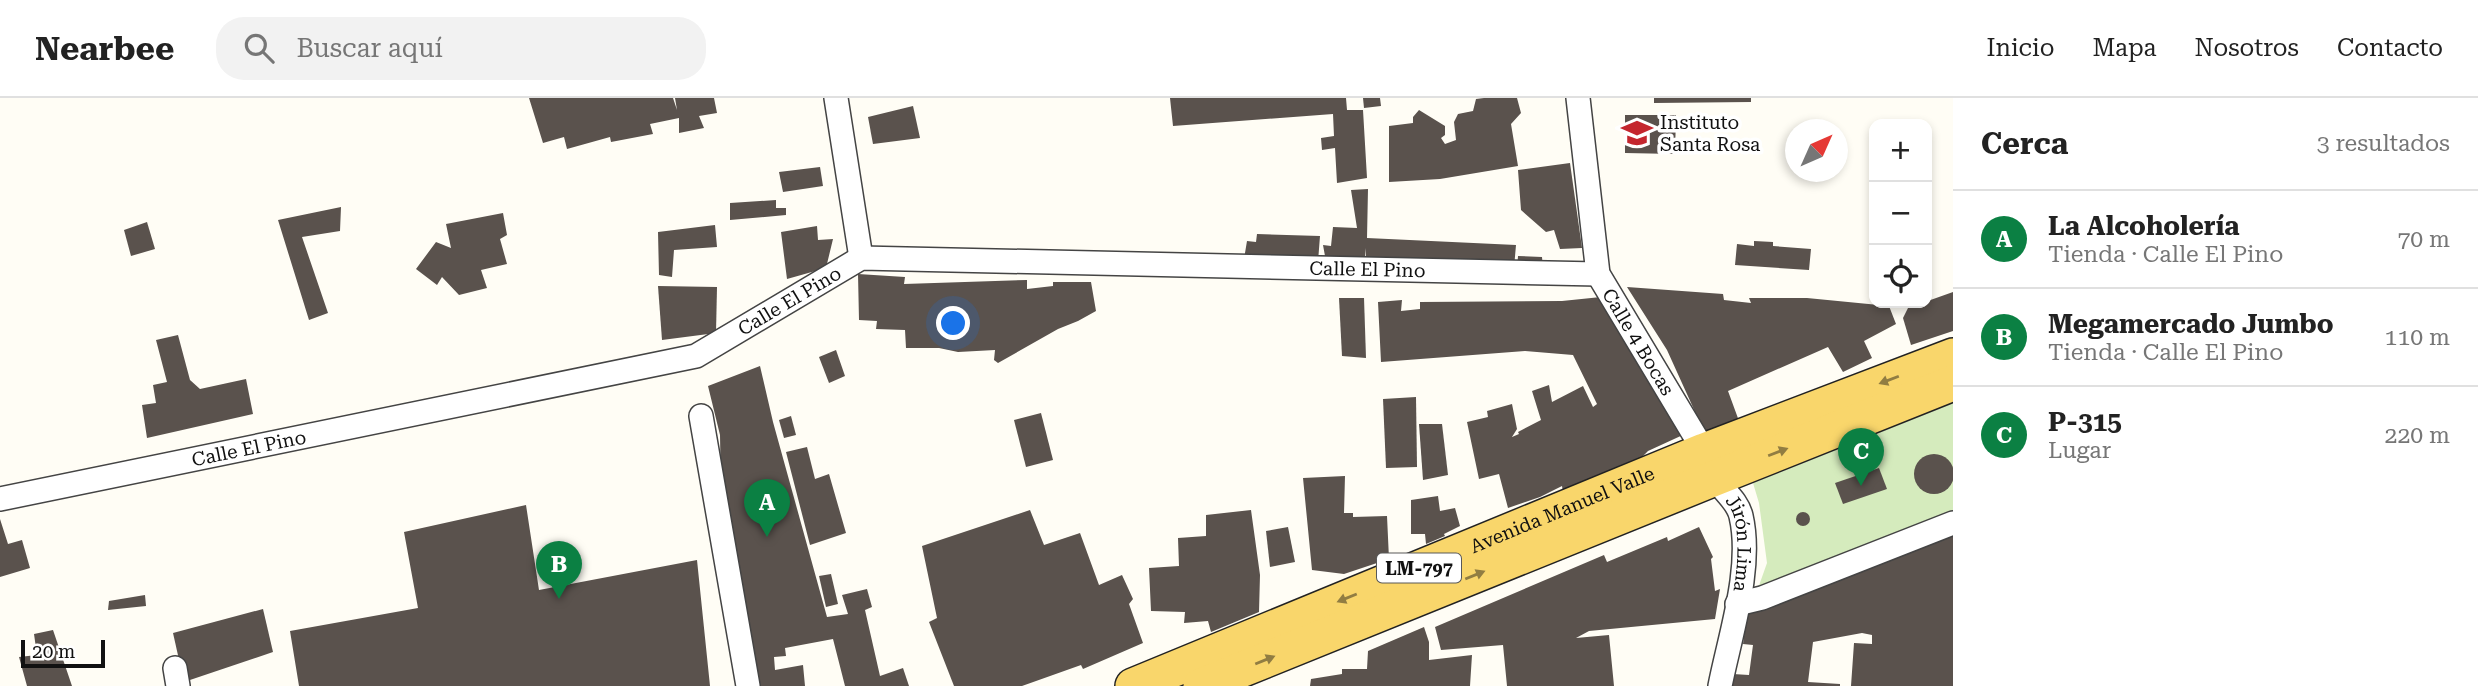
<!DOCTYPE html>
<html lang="es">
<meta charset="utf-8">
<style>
body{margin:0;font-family:"Roboto Serif",serif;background:#f2f2f2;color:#222}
.controls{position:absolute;right:21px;top:21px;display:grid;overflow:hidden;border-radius:14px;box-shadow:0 4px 10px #0003}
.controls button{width:63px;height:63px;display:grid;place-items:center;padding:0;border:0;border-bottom:2px solid #e0e0e0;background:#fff;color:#222;font:35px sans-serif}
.compass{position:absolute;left:1785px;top:21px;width:63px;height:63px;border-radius:50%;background:#fff;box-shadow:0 4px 10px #0003;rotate:45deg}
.scale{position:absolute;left:21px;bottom:18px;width:84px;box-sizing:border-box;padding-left:7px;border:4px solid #111;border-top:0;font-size:19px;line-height:24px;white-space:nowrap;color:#111;-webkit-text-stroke:5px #fff;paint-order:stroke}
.you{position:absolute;left:954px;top:226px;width:24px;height:24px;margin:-18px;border:5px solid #fff;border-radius:50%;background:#1a73e8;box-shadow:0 0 0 10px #1a73e833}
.badge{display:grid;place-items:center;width:46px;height:46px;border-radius:50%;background:#0b8043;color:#fff;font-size:23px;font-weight:700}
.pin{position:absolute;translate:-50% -58px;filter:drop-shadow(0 2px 4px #0008)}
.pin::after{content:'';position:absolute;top:37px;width:24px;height:21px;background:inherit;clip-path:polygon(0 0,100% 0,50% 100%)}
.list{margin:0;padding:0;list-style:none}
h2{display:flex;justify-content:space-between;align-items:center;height:91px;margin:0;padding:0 28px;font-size:30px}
h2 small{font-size:23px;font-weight:400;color:#767676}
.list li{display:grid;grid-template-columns:46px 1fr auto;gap:21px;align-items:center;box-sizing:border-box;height:98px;padding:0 28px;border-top:2px solid #e0e0e0}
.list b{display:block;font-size:26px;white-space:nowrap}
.list p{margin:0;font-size:23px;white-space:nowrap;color:#767676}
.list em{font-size:23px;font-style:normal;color:#767676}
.icon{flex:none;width:38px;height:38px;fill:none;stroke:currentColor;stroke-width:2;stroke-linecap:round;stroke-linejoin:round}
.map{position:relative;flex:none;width:1953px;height:588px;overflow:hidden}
header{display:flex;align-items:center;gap:42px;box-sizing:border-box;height:98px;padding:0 35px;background:#fff;border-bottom:2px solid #e0e0e0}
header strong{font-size:33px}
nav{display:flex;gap:38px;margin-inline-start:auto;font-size:24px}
.search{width:490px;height:63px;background:#f2f2f2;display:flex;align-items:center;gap:18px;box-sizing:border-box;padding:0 24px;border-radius:28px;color:#767676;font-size:26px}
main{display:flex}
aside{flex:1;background:#fff}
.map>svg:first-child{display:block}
.green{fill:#d5ebbd}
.building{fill:#5a524d}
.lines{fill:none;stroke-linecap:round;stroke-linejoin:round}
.street-casing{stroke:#444;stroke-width:26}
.primary-casing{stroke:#222;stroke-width:38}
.street{stroke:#fff;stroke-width:23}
.primary{stroke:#f9d66b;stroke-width:35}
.oneway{fill:#917d42}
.labels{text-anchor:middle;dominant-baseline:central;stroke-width:7;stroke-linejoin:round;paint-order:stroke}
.shield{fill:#fff;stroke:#585858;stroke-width:2}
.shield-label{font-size:18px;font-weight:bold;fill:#111}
.poi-label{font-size:19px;fill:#111;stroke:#fff;text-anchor:start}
.street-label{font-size:19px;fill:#111;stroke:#fff}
</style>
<header>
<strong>Nearbee</strong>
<div class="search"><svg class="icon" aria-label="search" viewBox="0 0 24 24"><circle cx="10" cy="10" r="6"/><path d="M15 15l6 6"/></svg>Buscar aquí</div>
<nav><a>Inicio</a><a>Mapa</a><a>Nosotros</a><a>Contacto</a></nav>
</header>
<main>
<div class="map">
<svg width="1953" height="588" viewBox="0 0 1953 588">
<rect width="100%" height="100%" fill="#fffdf5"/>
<path class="green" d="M 1953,305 L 1953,420 L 1756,496 L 1767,465 L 1759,405 L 1753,385 Z"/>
<g class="building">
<path d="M 529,0 L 673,0 L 677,12 L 675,0 L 714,0 L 717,15 L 699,18 L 704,30 L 679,35 L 679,20 L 650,26 L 653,36 L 611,44 L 610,39 L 567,51 L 564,39 L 543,45 Z"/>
<path d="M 1170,0 L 1346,0 L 1347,12 L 1363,12 L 1367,80 L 1337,85 L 1335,50 L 1322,52 L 1321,40 L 1334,38 L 1333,16 L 1173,28 Z"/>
<path d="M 1363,0 L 1380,0 L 1381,8 L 1364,10 Z"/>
<path d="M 1484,0 L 1517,0 L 1521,15 L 1511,26 L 1518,68 L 1440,81 L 1389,84 L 1389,28 L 1413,25 L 1413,19 L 1419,12 L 1445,28 L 1445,37 L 1441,40 L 1445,46 L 1456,42 L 1454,24 L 1458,16 L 1473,13 L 1476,1 Z"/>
<path d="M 1654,0 L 1751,0 L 1751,4 L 1654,5 Z"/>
<path d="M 913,8 L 920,40 L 873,46 L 868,19 Z"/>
<path d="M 1625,17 L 1676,17 L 1675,56 L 1625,55 Z"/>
<path d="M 1570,65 L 1582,150 L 1560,151 L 1554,132 L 1546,134 L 1521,112 L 1518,72 Z"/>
<path d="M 820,69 L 823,88 L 783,94 L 779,74 Z"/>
<path d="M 1368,91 L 1367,140 L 1516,147 L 1514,170 L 1366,166 L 1366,150 L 1365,160 L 1325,158 L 1323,147 L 1331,148 L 1333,129 L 1357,130 L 1351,92 Z"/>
<path d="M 776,102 L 776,110 L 786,110 L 786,117 L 730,122 L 730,105 Z"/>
<path d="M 341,109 L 340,133 L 302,139 L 328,215 L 309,222 L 278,122 Z"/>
<path d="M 503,115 L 507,137 L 500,141 L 507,166 L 481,172 L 487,190 L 459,197 L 442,179 L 437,187 L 416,171 L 436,144 L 451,150 L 446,126 Z"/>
<path d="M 147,124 L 155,151 L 131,158 L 124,132 Z"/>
<path d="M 715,127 L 717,149 L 674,152 L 672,179 L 659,177 L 658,134 Z"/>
<path d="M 817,128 L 818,142 L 833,141 L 826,170 L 787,181 L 781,134 Z"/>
<path d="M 1257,136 L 1320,138 L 1318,164 L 1244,161 L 1247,143 L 1256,144 Z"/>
<path d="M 1754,143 L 1773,144 L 1773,148 L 1811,151 L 1809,172 L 1735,167 L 1737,146 L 1754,148 Z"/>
<path d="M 1518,158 L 1542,159 L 1543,170 L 1517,171 Z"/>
<path d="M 858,176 L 905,179 L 904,186 L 1027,182 L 1027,191 L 1053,188 L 1053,184 L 1091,184 L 1096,213 L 1078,223 L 1058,231 L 998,265 L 994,262 L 995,252 L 958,254 L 939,250 L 906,250 L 905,232 L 876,231 L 877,223 L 859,222 Z"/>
<path d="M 658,188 L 717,189 L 716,235 L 662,242 Z"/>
<path d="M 1627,189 L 1723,196 L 1724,202 L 1751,205 L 1749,200 L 1807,200 L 1889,208 L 1896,226 L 1864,243 L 1872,260 L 1843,274 L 1828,249 L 1728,293 L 1739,323 L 1706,338 L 1667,252 Z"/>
<path d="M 1953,194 L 1953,233 L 1911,247 L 1903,220 L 1908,210 Z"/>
<path d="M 1601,199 L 1685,336 L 1648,353 L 1641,360 L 1563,394 L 1562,388 L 1540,399 L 1508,410 L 1499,376 L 1479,381 L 1467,324 L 1488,319 L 1487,313 L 1512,306 L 1517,331 L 1512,339 L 1519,336 L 1518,334 L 1541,322 L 1532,293 L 1549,287 L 1552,304 L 1583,288 L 1593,309 L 1597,306 L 1573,257 L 1525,253 L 1381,264 L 1378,204 L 1402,202 L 1401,213 L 1420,211 L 1420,204 L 1562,203 Z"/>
<path d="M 1339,200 L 1364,200 L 1366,260 L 1342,258 Z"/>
<path d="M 178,237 L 190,282 L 200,291 L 246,281 L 253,316 L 147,340 L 142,307 L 156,305 L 153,287 L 167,284 L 156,242 Z"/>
<path d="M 836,252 L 845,278 L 829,285 L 819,259 Z"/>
<path d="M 760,268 L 773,324 L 827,519 L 848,516 L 842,497 L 867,491 L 872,509 L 865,512 L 880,578 L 903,570 L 909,588 L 845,588 L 833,541 L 785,550 L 786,558 L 774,559 L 775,572 L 803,567 L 805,588 L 757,588 L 721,394 L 720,337 L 708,288 Z"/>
<path d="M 1416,299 L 1417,369 L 1386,370 L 1383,301 Z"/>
<path d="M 1041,315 L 1053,362 L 1026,369 L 1014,322 Z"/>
<path d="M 791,318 L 796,337 L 784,340 L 779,322 Z"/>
<path d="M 1419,326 L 1442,326 L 1448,377 L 1423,382 Z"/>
<path d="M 807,349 L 815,381 L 829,376 L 846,435 L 810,447 L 786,354 Z"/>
<circle cx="1934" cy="376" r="20"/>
<path d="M 1879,370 L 1887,391 L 1843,406 L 1835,385 Z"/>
<path d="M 1345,378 L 1344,415 L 1353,415 L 1353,419 L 1387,418 L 1389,461 L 1344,476 L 1312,472 L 1303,380 Z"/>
<path d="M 1438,398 L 1440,413 L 1455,410 L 1460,428 L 1444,436 L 1445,438 L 1426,446 L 1425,436 L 1411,436 L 1411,402 Z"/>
<path d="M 526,407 L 539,492 L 697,462 L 710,588 L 299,588 L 290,533 L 418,510 L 404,434 Z"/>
<path d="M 1030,412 L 1044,447 L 1080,435 L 1099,487 L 1122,477 L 1133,501 L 1129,506 L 1143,545 L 1083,571 L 1081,567 L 1022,588 L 954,588 L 929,524 L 937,520 L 922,448 Z"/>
<path d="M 1251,412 L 1260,477 L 1259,514 L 1211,534 L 1208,523 L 1184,525 L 1185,514 L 1151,513 L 1149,470 L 1179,468 L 1178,440 L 1206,438 L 1206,417 Z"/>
<circle cx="1803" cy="421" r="7"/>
<path d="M 0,421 L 8,446 L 22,442 L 30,470 L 0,479 Z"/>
<path d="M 1288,429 L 1295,464 L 1270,469 L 1266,433 Z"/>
<path d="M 1699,429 L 1713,459 L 1711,461 L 1715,493 L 1720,491 L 1715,521 L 1589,533 L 1576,540 L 1609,537 L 1614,588 L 1507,588 L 1503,547 L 1441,552 L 1435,529 L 1604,457 L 1607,464 L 1667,439 L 1668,443 Z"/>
<path d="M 1953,435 L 1953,588 L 1851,588 L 1854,545 L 1872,546 L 1872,537 L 1862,535 L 1813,544 L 1808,584 L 1840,586 L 1840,588 L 1731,588 L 1733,576 L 1749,577 L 1753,547 L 1743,546 L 1746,523 L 1751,511 Z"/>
<path d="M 831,476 L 838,506 L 826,509 L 819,478 Z"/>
<path d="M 145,497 L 146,508 L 108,512 L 109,503 Z"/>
<path d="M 263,511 L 273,554 L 184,584 L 173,535 Z"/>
<path d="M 1424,529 L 1429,544 L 1429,562 L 1472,557 L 1470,588 L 1310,588 L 1311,581 L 1342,576 L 1342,571 L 1367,571 L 1368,553 Z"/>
<path d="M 53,532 L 72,588 L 27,588 L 19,559 L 37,557 L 34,536 Z"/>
</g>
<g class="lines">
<defs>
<g id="street">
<path d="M 836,0 L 861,160"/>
<path id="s1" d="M 1578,0 L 1598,176 L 1704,353 C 1707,361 1710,370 1714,378 C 1721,392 1737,401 1741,418 C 1753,470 1730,537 1720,588"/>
<path d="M 701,318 L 748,588"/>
<path id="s2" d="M 0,401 L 696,258 L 861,160 L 1598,176"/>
<path d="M 1737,506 L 1762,500 L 1953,425"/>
<path d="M 175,570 L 178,588"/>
</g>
<g id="primary">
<path id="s3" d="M 1133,588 L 1704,353 L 1953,258"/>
<path d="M 1201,588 L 1715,380 L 1953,285"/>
</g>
</defs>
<use href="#street" class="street-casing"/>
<use href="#primary" class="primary-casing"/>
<use href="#street" class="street"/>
<use href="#primary" class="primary"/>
</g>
<defs><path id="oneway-solid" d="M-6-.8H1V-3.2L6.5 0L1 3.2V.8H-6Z" transform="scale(1.75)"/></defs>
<g class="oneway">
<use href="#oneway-solid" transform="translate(1889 282) rotate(159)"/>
<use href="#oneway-solid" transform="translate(1778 354) rotate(-21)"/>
<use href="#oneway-solid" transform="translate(1475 477) rotate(-22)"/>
<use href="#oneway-solid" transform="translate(1347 500) rotate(158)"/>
<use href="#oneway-solid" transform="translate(1265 562) rotate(-22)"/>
</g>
<defs>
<symbol id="university-bare" viewBox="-9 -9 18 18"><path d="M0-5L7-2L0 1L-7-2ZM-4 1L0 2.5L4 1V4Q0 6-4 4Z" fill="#c4262e" stroke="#fff" stroke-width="2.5" paint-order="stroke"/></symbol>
</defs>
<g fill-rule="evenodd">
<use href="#university-bare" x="1615" y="13" width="44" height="44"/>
</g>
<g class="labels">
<rect class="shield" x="1377" y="455.5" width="84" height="29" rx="5"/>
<g class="shield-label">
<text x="1419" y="470">LM-797</text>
</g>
<g class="poi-label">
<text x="1660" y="24">Instituto<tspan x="1660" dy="22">Santa Rosa</tspan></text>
</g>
<g class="street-label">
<text stroke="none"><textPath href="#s2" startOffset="1409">Calle El Pino</textPath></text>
<text stroke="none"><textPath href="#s2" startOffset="819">Calle El Pino</textPath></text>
<text stroke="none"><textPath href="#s1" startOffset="256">Calle 4 Bocas</textPath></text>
<text stroke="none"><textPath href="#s2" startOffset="254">Calle El Pino</textPath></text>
<text stroke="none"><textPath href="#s3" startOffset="464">Avenida Manuel Valle</textPath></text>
<text stroke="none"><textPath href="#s1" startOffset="486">Jirón Lima</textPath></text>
</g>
</g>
</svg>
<div class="controls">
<button>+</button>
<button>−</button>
<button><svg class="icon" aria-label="locate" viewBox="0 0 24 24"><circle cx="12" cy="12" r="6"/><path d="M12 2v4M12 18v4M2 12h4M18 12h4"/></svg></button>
</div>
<svg class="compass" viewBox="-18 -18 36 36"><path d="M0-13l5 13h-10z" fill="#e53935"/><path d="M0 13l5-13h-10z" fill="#767676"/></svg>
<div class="scale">20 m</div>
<div class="you"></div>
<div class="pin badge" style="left:767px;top:439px">A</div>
<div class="pin badge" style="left:559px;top:501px">B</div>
<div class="pin badge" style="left:1861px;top:388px">C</div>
</div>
<aside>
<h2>Cerca<small>3 resultados</small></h2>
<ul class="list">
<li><span class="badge">A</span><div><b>La Alcoholería</b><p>Tienda · Calle El Pino</p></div><em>70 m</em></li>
<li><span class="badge">B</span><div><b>Megamercado Jumbo</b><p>Tienda · Calle El Pino</p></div><em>110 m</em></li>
<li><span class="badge">C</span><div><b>P-315</b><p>Lugar</p></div><em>220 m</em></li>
</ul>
</aside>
</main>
